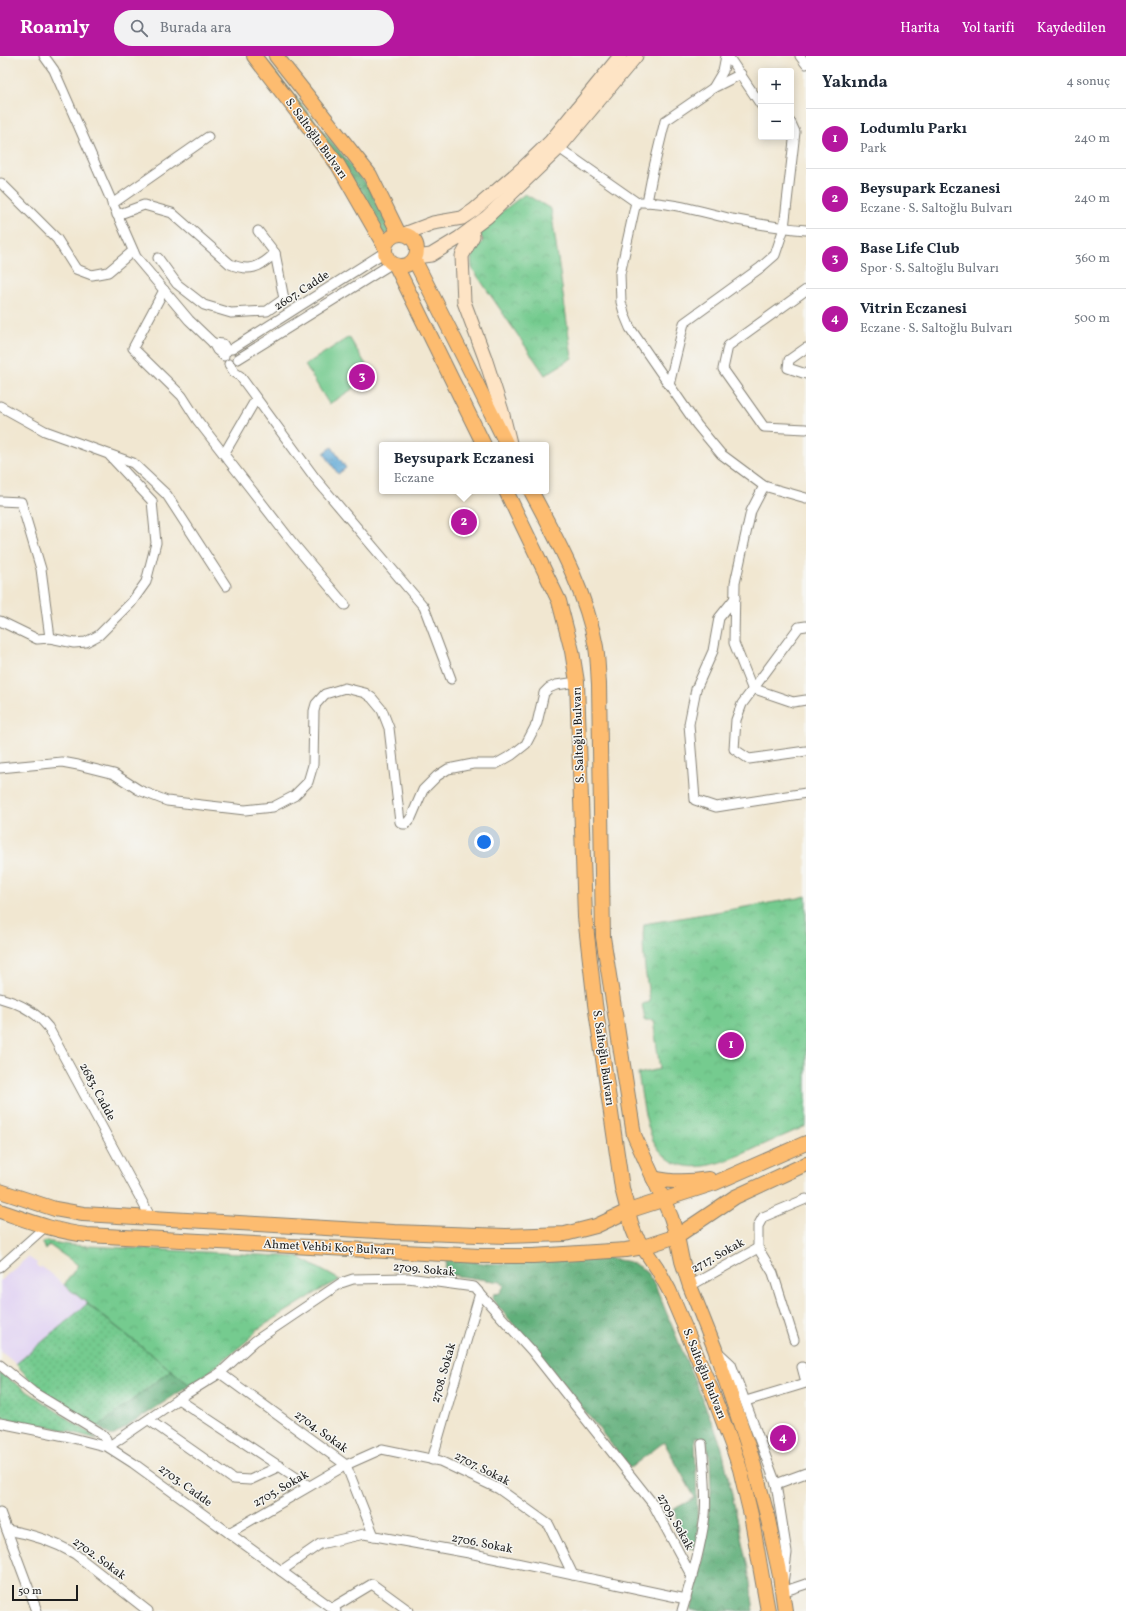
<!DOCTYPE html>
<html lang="tr">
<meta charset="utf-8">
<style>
body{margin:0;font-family:Vollkorn,serif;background:#f2f2f3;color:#1f2937}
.controls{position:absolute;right:12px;top:12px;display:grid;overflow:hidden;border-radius:4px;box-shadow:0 2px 10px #0003}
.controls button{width:36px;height:36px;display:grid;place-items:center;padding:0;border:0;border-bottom:1px solid #e0e1e3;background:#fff;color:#1f2937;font:20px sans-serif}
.scale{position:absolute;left:12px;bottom:10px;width:66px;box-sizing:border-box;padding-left:4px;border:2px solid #1c1c1c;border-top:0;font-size:11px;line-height:14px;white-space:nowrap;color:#1c1c1c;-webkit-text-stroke:3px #f6f6f2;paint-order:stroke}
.you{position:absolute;left:484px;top:786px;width:14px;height:14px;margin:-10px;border:3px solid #fff;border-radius:50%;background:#1a73e8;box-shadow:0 0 0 6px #1a73e833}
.badge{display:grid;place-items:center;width:26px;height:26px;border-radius:50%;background:#b5179e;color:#fff;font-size:13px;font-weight:700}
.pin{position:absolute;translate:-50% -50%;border:2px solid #fff;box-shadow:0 1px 4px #0006}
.popup{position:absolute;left:379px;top:386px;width:170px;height:52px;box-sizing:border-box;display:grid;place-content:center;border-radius:4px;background:#fff;filter:drop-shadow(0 1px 3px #0005);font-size:13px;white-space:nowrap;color:#747a83}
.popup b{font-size:15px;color:#1f2937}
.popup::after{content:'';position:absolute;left:50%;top:100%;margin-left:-8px;border:8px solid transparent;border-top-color:#fff}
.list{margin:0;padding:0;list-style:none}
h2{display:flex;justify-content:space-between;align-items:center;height:52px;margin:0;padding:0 16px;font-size:17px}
h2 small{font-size:13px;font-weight:400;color:#747a83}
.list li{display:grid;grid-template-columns:26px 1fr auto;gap:12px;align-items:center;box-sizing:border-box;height:60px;padding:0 16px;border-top:1px solid #e0e1e3}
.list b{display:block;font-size:15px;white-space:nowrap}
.list p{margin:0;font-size:13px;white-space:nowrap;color:#747a83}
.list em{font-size:13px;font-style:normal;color:#747a83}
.icon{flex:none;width:22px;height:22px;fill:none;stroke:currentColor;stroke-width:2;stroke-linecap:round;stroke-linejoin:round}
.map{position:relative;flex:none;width:806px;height:1555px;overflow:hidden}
header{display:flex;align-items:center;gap:24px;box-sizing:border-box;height:56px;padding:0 20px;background:#b5179e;color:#fff}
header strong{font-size:19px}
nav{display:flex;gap:22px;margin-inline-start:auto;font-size:14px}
.search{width:280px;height:36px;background:#f2f2f3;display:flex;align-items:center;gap:10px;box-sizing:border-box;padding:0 14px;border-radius:22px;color:#747a83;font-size:15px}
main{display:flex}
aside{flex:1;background:#fff}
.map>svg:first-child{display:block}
.built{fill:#e2d4f3}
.grass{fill:url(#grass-dots);stroke:#487456}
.forest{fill:url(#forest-crowns);stroke:#3e664b}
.park{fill:url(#park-crowns);stroke:#487456}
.pitch{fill:#75cb8f;stroke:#487456}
.water{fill:url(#water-ripples);stroke:#3e6279}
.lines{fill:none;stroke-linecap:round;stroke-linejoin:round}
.street-casing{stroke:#868276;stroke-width:11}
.secondary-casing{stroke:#868276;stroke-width:15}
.primary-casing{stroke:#868276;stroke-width:16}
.street{stroke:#fff;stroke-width:9}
.secondary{stroke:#fee4c5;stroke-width:13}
.primary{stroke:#fdbc6f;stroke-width:14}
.labels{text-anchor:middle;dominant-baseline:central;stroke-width:3;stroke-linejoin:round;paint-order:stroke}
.street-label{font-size:12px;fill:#1c1c1c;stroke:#f6f6f2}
</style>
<header>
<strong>Roamly</strong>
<div class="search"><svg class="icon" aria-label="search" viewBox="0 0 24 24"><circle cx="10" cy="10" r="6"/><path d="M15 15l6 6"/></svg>Burada ara</div>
<nav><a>Harita</a><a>Yol tarifi</a><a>Kaydedilen</a></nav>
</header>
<main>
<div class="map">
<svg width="806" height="1555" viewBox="0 0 806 1555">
<defs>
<pattern id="grass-dots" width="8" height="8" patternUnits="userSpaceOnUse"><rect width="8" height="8" fill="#75cb8f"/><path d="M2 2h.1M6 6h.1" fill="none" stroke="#65ae7b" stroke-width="1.8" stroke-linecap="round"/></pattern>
<pattern id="forest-crowns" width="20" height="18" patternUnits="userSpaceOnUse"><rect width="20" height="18" fill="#60af7a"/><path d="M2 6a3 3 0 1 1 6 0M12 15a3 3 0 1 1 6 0" fill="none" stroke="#4e8e63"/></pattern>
<pattern id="park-crowns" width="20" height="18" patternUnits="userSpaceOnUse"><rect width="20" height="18" fill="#75cb8f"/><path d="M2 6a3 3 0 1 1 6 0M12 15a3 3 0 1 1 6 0" fill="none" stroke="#65ae7b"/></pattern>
<pattern id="water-ripples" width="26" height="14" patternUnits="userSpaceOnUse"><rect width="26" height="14" fill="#5fa8d6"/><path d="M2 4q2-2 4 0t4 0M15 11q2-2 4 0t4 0" fill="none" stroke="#4e88ad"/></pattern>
</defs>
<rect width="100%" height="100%" fill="#f6f6f2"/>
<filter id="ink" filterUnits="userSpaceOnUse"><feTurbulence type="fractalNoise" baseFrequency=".025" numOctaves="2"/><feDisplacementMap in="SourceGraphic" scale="8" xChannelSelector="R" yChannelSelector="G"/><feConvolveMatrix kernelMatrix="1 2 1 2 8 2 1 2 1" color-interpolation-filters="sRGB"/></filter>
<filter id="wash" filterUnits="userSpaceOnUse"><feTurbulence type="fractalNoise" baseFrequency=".012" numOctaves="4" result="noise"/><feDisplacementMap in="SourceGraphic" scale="16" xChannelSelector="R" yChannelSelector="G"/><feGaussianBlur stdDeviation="0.9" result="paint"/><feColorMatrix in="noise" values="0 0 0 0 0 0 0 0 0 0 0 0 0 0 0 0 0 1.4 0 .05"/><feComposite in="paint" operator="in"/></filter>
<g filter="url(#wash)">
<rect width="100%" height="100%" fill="#f1e7d1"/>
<path class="built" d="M 28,1201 L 37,1207 L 36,1209 L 40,1212 L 42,1211 L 87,1248 L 16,1308 L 0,1295 L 0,1225 Z"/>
<g class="grass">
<path d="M 87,1248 L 171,1314 L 98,1371 L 36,1330 L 16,1308 Z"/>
<path d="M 0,1317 L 98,1383 L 44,1369 L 0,1362 Z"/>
</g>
<g class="forest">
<path d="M 262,0 L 369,131 L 391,175 L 384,180 Z"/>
<path d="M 447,1202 L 490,1208 L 608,1202 L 630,1206 L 645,1214 L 655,1229 L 721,1388 L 748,1512 L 754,1555 L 691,1555 L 702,1505 L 711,1436 L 710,1405 L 706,1383 L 695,1382 L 698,1482 L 695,1493 L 688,1492 L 679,1474 L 674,1453 L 695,1442 L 664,1386 L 630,1412 L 561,1325 L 492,1243 L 494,1238 L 500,1237 L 504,1230 L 501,1226 L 444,1218 Z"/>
<path d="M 171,1314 L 190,1329 L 116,1378 L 111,1380 L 98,1371 Z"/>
</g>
<g class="park">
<path d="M 525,138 L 551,153 L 572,302 L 545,319 L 472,212 L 471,199 L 483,185 L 480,178 L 484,169 Z"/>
<path d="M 806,840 L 806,1070 C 790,1077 774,1084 758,1091 C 724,1107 676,1129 653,1084 C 644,1064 642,1039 638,1018 L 660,1013 L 653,964 L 645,964 L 642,948 L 650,946 C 646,920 641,894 644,868 L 799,842 Z"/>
<path d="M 45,1185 L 70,1189 L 298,1201 L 340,1224 L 322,1233 L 258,1273 L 248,1284 L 208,1317 L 190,1329 L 64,1229 L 78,1209 L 49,1189 L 45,1194 L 42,1187 Z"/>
</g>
<path class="pitch" d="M 349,281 L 373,320 L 329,348 L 305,309 Z"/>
<path class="water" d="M 332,391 L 346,412 L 338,418 L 324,397 Z"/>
</g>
<g filter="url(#ink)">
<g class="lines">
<defs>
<g id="street">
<path d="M 44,0 L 54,14 L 136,201 L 189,264 L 213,287 L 217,294 L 224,300"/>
<path d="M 728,0 L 761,49"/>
<path d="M 800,0 L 806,8"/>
<path d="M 713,32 L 741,18"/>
<path d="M 559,92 L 636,146 L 620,218 L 621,246 L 625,260 L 630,272 L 697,369 L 721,398 L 764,430 L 806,442"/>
<path d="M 1,127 L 57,183 L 76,213 L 92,219 L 108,216 L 133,195"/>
<path d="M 641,146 C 672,146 702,156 732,163 C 757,168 781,172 806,174"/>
<path d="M 647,146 L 653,115 L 665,65 L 713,32 L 723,15 L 726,0"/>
<path d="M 112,148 L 208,81"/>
<path d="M 117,159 L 144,149 L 172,157 L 230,208 C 249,216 260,212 275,197 L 258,175"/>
<path d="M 158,202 L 177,228 L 204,249 L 231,257 L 267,255 L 284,243 L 275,197"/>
<path d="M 164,234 L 133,292 L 182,340 L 198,365 L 292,486 L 345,549"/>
<path d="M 806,234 L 728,290 L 723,313 L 764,371 L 806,373"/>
<path d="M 213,287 L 223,288 L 227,295"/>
<path d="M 806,292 L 789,304 L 788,312 L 806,318"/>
<path d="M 232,293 L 385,196"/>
<path d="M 238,303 L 391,208"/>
<path d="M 229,308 L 234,316 L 240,320 L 315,422 L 424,551 L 451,623"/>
<path d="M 669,329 L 684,267 L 760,212 L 775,199 L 784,172 L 795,76 L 791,67"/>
<path d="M 0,350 L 45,375 L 133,407 L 167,439 L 226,530"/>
<path d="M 224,398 L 256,343"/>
<path d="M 764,430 L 751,455 L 735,527 L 734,587 L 752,632 L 793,646 L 806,644"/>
<path d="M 0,445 L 21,446 L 41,513 L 50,582 L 37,583 L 0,565"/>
<path d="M 735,542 L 719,562 L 713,595 L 696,633 L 689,668 L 695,744 L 716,751 L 806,737"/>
<path d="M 806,570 L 799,571 L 742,648 L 736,664 L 734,693 L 749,703 L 806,695"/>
<path d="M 50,582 L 74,587 L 86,586 L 99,579 L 131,547 L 146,526 L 156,487 L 152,445 L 110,400"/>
<path d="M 0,712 L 62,706 L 78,709 L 114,718 L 139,734 L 167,745 L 245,754 L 273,751 L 294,740 L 308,726 L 313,709 L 314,655 L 316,648 L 325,638 L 345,632 L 365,637 L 372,642 L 382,654 L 389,672 L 400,766 L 403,768 L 406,768 L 411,762 L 423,734 L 437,720 L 448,713 L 473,708 L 496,708 L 512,699 L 526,688 L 537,667 L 544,637 L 549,632 L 556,629 L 577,626"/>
<path d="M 0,942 C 19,947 36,956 48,971 L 151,1162"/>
<path d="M 758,1192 L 773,1217 L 794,1284"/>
<path d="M 758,1192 L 758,1170 L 763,1161 L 806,1143"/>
<path d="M 0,1211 L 45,1171"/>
<path d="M 690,1230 L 758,1192"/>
<path d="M 717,1295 L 731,1308 L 776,1428 L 787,1497 L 782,1536 L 806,1528"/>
<path d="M 0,1309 L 33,1336 L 99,1376 L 106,1383 L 108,1391 L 178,1343 L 220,1317 L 255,1285 L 341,1227 L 353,1223 L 408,1222 L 474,1231 L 532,1295 L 653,1448 L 692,1521"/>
<path d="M 802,1311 L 806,1326"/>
<path d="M 220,1317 L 346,1409 L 374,1480"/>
<path d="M 178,1343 L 309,1430"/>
<path d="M 746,1345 L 806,1327"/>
<path d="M 149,1364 L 233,1423 L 250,1424 L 280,1410"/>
<path d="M 0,1367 L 65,1380 L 108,1391 L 133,1407 L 336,1555"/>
<path d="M 432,1404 L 480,1237"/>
<path d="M 776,1428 L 806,1417"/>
<path d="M 0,1456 L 37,1555"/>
<path d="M 7,1474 C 32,1478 53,1485 75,1498 L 148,1555"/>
<path d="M 229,1477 L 346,1409 L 382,1393 L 440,1405 L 499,1433 L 549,1469 L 573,1519"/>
<path d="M 281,1515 L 320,1488 L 364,1478 L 469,1497 L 686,1543"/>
<path d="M 332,1552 L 372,1528 L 409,1555"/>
<path d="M 682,1555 C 691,1524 701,1491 705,1459 C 707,1436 704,1412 702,1388"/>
</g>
<g id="secondary">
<path d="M 471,173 L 473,180 L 462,200 L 464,246 L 485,302 L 502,355 L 510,387"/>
<path d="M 404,178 L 433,167 L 462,162 L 474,154 L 524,111 L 550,86 L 620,0"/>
<path d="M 416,201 L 431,199 L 459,182 L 487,161 L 559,92 L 636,0"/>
</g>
<g id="primary">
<path d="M 254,0 L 338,109 L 385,191"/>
<path d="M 276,0 L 370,119 L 399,178"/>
<circle cx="401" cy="194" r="16"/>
<path d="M 415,205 L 465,304 L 507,389"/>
<path d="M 396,210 L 484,389"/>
<path d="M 506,435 L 559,545 L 572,595 L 577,626 L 585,861 L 595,948 L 622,1132 L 632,1171 L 636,1181 L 657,1212 L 669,1234 L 711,1333 L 732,1389 L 740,1413 L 751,1459 L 768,1555"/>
<path d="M 531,435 C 557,484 586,535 596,591 C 598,603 598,615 599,628 L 603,881 L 634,1079 L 671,1161 L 677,1180 L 682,1205 L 690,1230 L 715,1293 L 752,1402 L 767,1459 L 780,1520 L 785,1555"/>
<path d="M 653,1122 C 672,1127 690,1126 709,1123"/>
<path d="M 0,1135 L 55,1153 L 83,1158 L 394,1176 L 506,1180 L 565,1178 L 596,1170 L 628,1155 L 715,1127 L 806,1087"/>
<path d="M 0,1155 C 29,1165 57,1176 87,1179 L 480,1200 L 533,1200 L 626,1194 L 643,1191 L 677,1180 L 735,1141 L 806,1108"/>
</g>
</defs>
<use href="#street" class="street-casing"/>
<use href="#secondary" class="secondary-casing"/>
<use href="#primary" class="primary-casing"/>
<use href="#street" class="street"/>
<use href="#secondary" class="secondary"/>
<use href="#primary" class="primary"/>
</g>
</g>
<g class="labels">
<g class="street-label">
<text transform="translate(316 83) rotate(54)">S. Saltoğlu Bulvarı</text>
<text transform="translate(302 235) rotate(-33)">2607. Cadde</text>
<text transform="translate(579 679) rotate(-92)">S. Saltoğlu Bulvarı</text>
<text transform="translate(603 1002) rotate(82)">S. Saltoğlu Bulvarı</text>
<text transform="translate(97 1036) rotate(62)">2683. Cadde</text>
<text transform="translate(329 1192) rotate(3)">Ahmet Vehbi Koç Bulvarı</text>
<text transform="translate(718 1200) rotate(-29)">2717. Sokak</text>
<text transform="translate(424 1214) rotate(5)">2709. Sokak</text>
<text transform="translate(444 1317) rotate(-74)">2708. Sokak</text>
<text transform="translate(704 1318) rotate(68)">S. Saltoğlu Bulvarı</text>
<text transform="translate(321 1376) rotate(36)">2704. Sokak</text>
<text transform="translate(482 1413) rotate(27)">2707. Sokak</text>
<text transform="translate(185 1430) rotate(36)">2703. Cadde</text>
<text transform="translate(281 1433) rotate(-30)">2705. Sokak</text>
<text transform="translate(675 1466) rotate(61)">2709. Sokak</text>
<text transform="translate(482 1488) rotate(11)">2706. Sokak</text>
<text transform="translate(99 1503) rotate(36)">2702. Sokak</text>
</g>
</g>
</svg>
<div class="controls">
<button>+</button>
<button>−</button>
</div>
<div class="scale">50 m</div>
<div class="you"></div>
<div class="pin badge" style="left:731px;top:989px">1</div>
<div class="pin badge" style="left:464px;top:466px">2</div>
<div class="popup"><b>Beysupark Eczanesi</b>Eczane</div>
<div class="pin badge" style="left:362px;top:321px">3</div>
<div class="pin badge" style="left:783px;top:1382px">4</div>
</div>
<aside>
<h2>Yakında<small>4 sonuç</small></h2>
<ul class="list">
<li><span class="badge">1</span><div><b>Lodumlu Parkı</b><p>Park</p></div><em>240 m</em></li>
<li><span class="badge">2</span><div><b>Beysupark Eczanesi</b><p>Eczane · S. Saltoğlu Bulvarı</p></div><em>240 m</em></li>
<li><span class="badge">3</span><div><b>Base Life Club</b><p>Spor · S. Saltoğlu Bulvarı</p></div><em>360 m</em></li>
<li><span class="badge">4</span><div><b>Vitrin Eczanesi</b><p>Eczane · S. Saltoğlu Bulvarı</p></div><em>500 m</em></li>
</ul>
</aside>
</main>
